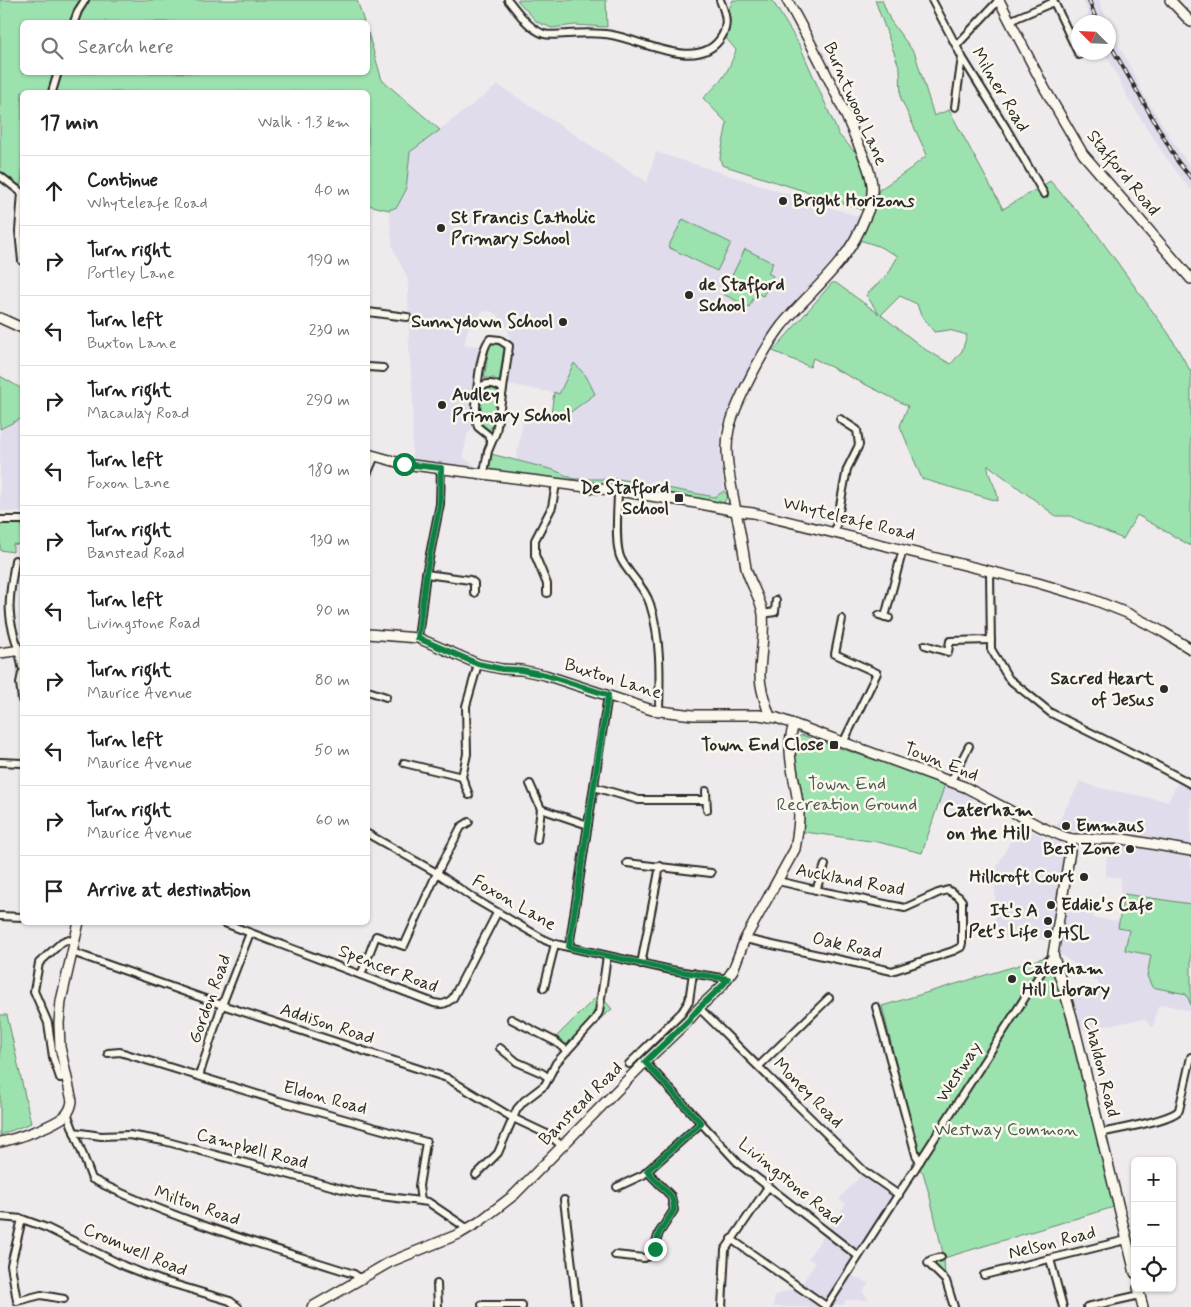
<!DOCTYPE html>
<meta charset="utf-8">
<style>
body{margin:0;font-family:Mynerve,sans-serif;background:#f2f2f2;color:#222}
.controls{position:absolute;right:15px;bottom:15px;display:grid;overflow:hidden;border-radius:8px;box-shadow:0 1px 4px #0004}
.controls button{width:45px;height:45px;display:grid;place-items:center;padding:0;border:0;border-bottom:1px solid #e0e0e0;background:#fff;color:#222;font:25px sans-serif}
.compass{position:absolute;left:1071px;top:15px;width:45px;height:45px;border-radius:50%;background:#fff;box-shadow:0 1px 4px #0004;rotate:294deg}
.stop{position:absolute;width:15px;height:15px;margin:-11px;border:4px solid #0b8043;border-radius:50%;background:#fff}
.stop.end{background:#0b8043;border-color:#fff;box-shadow:0 1px 5px #0008}
.list{margin:0;padding:0;list-style:none}
h2{display:flex;justify-content:space-between;align-items:center;height:65px;margin:0;padding:0 20px;font-size:21px}
h2 small{font-size:16px;font-weight:400;color:#767676}
.list li{display:grid;grid-template-columns:32px 1fr auto;gap:15px;align-items:center;box-sizing:border-box;height:70px;padding:0 20px;border-top:1px solid #e0e0e0}
.list b{display:block;font-size:19px;white-space:nowrap}
.list p{margin:0;font-size:16px;white-space:nowrap;color:#767676}
.list em{font-size:16px;font-style:normal;color:#767676}
.icon{flex:none;width:28px;height:28px;fill:none;stroke:currentColor;stroke-width:2;stroke-linecap:round;stroke-linejoin:round}
.map{position:relative;flex:none;width:1191px;height:1307px;overflow:hidden}
.search{position:absolute;background:#fff;box-shadow:0 1px 4px #0004;left:20px;top:20px;width:350px;height:55px;display:flex;align-items:center;gap:12px;box-sizing:border-box;padding:0 18px;border-radius:8px;color:#767676;font-size:19px}
.panel{position:absolute;background:#fff;box-shadow:0 1px 4px #0004;left:20px;top:90px;width:350px;height:835px;border-radius:8px}
.map>svg:first-child{display:block}
.built{fill:#e0dcec}
.green{fill:#9ce2af;stroke:#64866d;fill-rule:evenodd}
.lines{fill:none;stroke-linecap:round;stroke-linejoin:round}
.street-casing{stroke:#2b2b2b;stroke-width:10}
.secondary-casing{stroke:#2b2b2b;stroke-width:12}
.street{stroke:#fbf7ec;stroke-width:6}
.secondary{stroke:#fbf7ec;stroke-width:9}
.rail-casing{stroke:#2b2b2b;stroke-width:4}
.rail{stroke:#fbf7ec;stroke-width:2;stroke-dasharray:5.5;stroke-linecap:butt}
.route{stroke:#0b8043;stroke-width:6}
.poi-dot{fill:#2b2b2b;stroke:#fbf7ec;stroke-width:2}
.labels{text-anchor:middle;dominant-baseline:central;stroke-width:5;stroke-linejoin:round;paint-order:stroke}
.street-label{font-size:18px;fill:#2b2b2b;stroke:#fbf7ec}
.poi-label{font-size:18px;font-weight:bold;fill:#2b2b2b;stroke:#fbf7ec;text-anchor:start}
.park-label{font-size:18px;fill:#47594c;stroke:#fbf7ec}
.quarter-label{font-size:20px;font-weight:bold;fill:#2b2b2b;stroke:#fbf7ec}
</style>
<div class="map">
<svg width="1191" height="1307" viewBox="0 0 1191 1307">
<rect width="100%" height="100%" fill="#efebec"/>
<filter id="ink" filterUnits="userSpaceOnUse"><feTurbulence type="fractalNoise" baseFrequency=".02" numOctaves="2"/><feDisplacementMap in="SourceGraphic" scale="10" xChannelSelector="R" yChannelSelector="G"/><feConvolveMatrix kernelMatrix="1 2 1 2 8 2 1 2 1" color-interpolation-filters="sRGB"/></filter>
<g filter="url(#ink)">
<g class="built">
<path d="M 1083,0 L 1099,0 L 1108,22 L 1091,22 Z"/>
<path d="M 1108,23 L 1144,95 L 1181,154 L 1191,167 L 1191,191 L 1167,159 L 1129,100 L 1111,64 L 1105,53 L 1108,52 Z"/>
<path d="M 498,85 L 647,182 L 656,152 L 860,217 L 845,251 L 782,318 L 760,346 L 720,430 L 721,463 L 724,491 L 715,497 L 619,479 L 574,479 L 554,470 L 516,461 L 525,409 L 560,415 L 568,414 L 595,394 L 574,363 L 559,394 L 507,384 L 512,349 L 508,330 L 498,315 L 490,311 L 482,312 L 479,316 L 478,327 L 468,328 L 464,345 L 482,346 L 472,396 L 471,430 L 467,436 L 463,457 L 472,463 L 478,470 L 412,461 L 413,400 L 409,349 L 408,284 L 407,277 L 393,249 L 389,210 L 397,208 L 406,190 L 410,152 Z"/>
<path d="M 0,407 L 22,413 L 22,512 L 0,511 Z"/>
<path d="M 1080,781 L 1095,787 L 1168,801 L 1179,781 L 1191,788 L 1191,1011 L 1165,1005 L 1158,1006 L 1153,1028 L 1144,1019 L 1081,1030 L 1071,993 L 1099,986 L 1098,982 L 1059,953 L 1065,907 L 1094,911 L 1093,918 L 1119,921 L 1124,894 L 1120,893 L 1121,878 L 1105,876 L 1109,835 L 1072,831 L 1056,827 Z"/>
<path d="M 945,784 L 973,796 L 967,812 L 960,814 L 938,805 Z"/>
<path d="M 1019,824 L 1043,837 L 1065,843 L 1066,845 L 1051,940 L 995,937 L 995,886 L 990,880 Z"/>
<path d="M 862,1174 L 866,1179 L 892,1196 L 844,1272 L 869,1283 L 863,1292 L 869,1300 L 845,1300 L 844,1305 L 831,1304 L 828,1307 L 774,1307 L 774,1296 L 801,1285 L 815,1263 L 808,1258 L 846,1204 L 839,1199 Z"/>
</g>
<g class="green">
<path d="M 0,0 L 80,0 L 73,22 L 22,22 L 22,72 L 56,73 L 50,92 L 22,92 L 22,177 L 20,188 L 0,172 Z"/>
<path d="M 88,0 L 357,0 L 364,22 L 78,22 Z"/>
<path d="M 517,0 L 606,0 L 607,27 L 575,25 L 552,28 L 537,22 Z"/>
<path d="M 733,0 L 772,0 L 800,46 L 839,135 L 854,151 L 856,149 C 864,170 872,190 864,212 L 858,208 L 722,165 L 720,158 L 727,123 L 703,98 C 722,81 727,75 736,50 L 726,38 L 730,21 L 729,9 Z"/>
<path d="M 875,0 L 882,0 L 890,20 L 915,54 L 934,116 L 949,110 L 1003,209 L 1050,181 L 1091,226 L 1169,334 L 1191,372 L 1191,546 L 1137,515 L 1123,539 L 1070,516 L 1056,516 L 988,465 C 987,477 998,487 998,501 L 922,479 L 900,426 L 908,406 L 813,358 L 810,367 L 773,351 L 832,283 L 836,283 L 879,314 L 866,295 L 888,274 L 898,256 L 878,246 L 860,240 L 871,214 L 879,190 L 910,169 L 927,155 L 901,99 L 900,69 ZM 900,296 L 917,304 L 920,313 L 934,332 L 949,330 L 967,335 L 962,351 L 951,364 L 926,350 L 881,315 Z"/>
<path d="M 368,33 L 382,80 L 440,130 L 410,152 L 406,190 L 397,207 L 389,210 L 368,205 L 368,92 L 56,92 L 62,73 L 368,72 Z"/>
<path d="M 683,219 L 731,243 L 717,271 L 668,247 Z"/>
<path d="M 745,249 L 773,263 L 768,273 L 773,276 L 763,296 L 756,293 L 749,307 L 723,294 Z"/>
<path d="M 492,343 L 502,346 L 504,348 L 499,382 L 494,378 L 484,378 L 489,348 Z"/>
<path d="M 574,363 L 586,376 L 595,394 L 568,414 L 551,414 L 554,392 L 559,394 Z"/>
<path d="M 0,376 L 22,389 L 22,418 L 0,429 Z"/>
<path d="M 487,387 L 497,388 L 499,391 L 493,426 L 489,430 L 484,428 C 476,416 479,403 481,390 Z"/>
<path d="M 491,454 L 554,470 L 574,479 L 619,479 L 715,497 L 724,491 L 728,496 L 723,504 L 491,472 L 488,468 Z"/>
<path d="M 0,523 L 22,523 L 22,545 L 13,544 L 13,552 L 0,550 Z"/>
<path d="M 802,735 L 945,784 L 922,853 L 878,842 L 804,832 L 803,799 L 793,745 L 795,739 Z"/>
<path d="M 1124,894 L 1191,904 L 1191,1005 L 1186,994 L 1152,987 L 1147,976 L 1151,955 L 1125,950 L 1129,930 L 1118,928 Z"/>
<path d="M 1046,957 L 1052,961 L 1114,1207 L 944,1258 L 945,1277 L 932,1264 L 944,1258 L 931,1201 L 923,1172 L 919,1169 L 924,1160 L 918,1154 L 882,1006 Z"/>
<path d="M 602,991 L 605,1001 L 612,1009 L 590,1027 L 567,1051 L 553,1040 Z"/>
<path d="M 0,1015 L 7,1015 L 31,1123 L 0,1135 Z"/>
</g>
<g class="lines">
<defs>
<g id="street">
<path d="M 508,0 C 518,12 529,29 544,34 C 550,36 559,34 567,34 C 582,33 597,32 612,35 C 642,40 700,74 722,36 C 729,24 725,12 720,0"/>
<path d="M 932,0 L 962,57 L 1006,128 L 1044,194"/>
<path d="M 1054,2 L 1079,55"/>
<path d="M 1009,21 L 1054,2 L 1053,0"/>
<path d="M 74,22 L 78,11 L 85,0"/>
<path d="M 957,45 L 999,0"/>
<path d="M 52,92 L 58,72"/>
<path d="M 955,107 L 962,57"/>
<path d="M 0,176 L 22,193 L 19,231 L 22,261"/>
<path d="M 368,312 L 407,317"/>
<path d="M 368,367 L 383,368"/>
<path d="M 478,388 C 486,382 495,383 503,389 L 496,432 L 488,451 L 484,473"/>
<path d="M 491,442 L 488,435 L 478,427 C 473,412 479,350 490,339 L 500,340 L 509,346 L 503,389"/>
<path d="M 368,472 L 375,456"/>
<path d="M 618,491 C 618,508 614,545 621,559 C 629,575 645,587 650,604 C 661,638 660,676 659,711"/>
<path d="M 0,520 L 22,520"/>
<path d="M 835,532 L 847,469 L 859,445 L 857,430 L 840,419"/>
<path d="M 15,560 C 13,577 8,597 10,614 C 11,632 20,649 22,667"/>
<path d="M 990,571 L 991,649 L 1009,679 L 1051,713 L 1152,763 L 1191,784"/>
<path d="M 426,574 L 470,580 L 474,583 L 474,593"/>
<path d="M 547,593 L 547,584 L 535,555 L 535,540 L 552,507 L 556,484"/>
<path d="M 763,614 L 775,612 L 776,600"/>
<path d="M 879,615 L 889,618"/>
<path d="M 885,617 L 903,549"/>
<path d="M 842,619 L 835,654 L 877,673 L 843,743"/>
<path d="M 418,638 L 426,574 L 440,504 L 441,468"/>
<path d="M 925,645 L 948,652 L 950,641 L 991,640"/>
<path d="M 22,673 L 20,683 L 22,700"/>
<path d="M 368,691 L 386,697"/>
<path d="M 0,762 L 22,763"/>
<path d="M 404,763 L 462,777 L 467,754 L 466,706 L 478,664"/>
<path d="M 462,777 L 469,795"/>
<path d="M 951,781 L 969,746"/>
<path d="M 530,784 L 541,809 L 588,825"/>
<path d="M 594,787 L 639,800 L 706,800"/>
<path d="M 706,791 L 707,810"/>
<path d="M 368,834 L 437,873 L 473,898 L 545,940 L 555,944 L 671,970 L 728,979"/>
<path d="M 537,840 L 541,809"/>
<path d="M 627,863 L 711,873"/>
<path d="M 816,890 L 825,865"/>
<path d="M 0,916 L 22,917"/>
<path d="M 222,922 L 434,1003 C 443,1005 446,1004 453,998 L 497,913"/>
<path d="M 745,939 L 892,971 L 953,951 L 961,947 L 962,943 L 962,901 L 959,897 L 948,890 L 938,893 L 905,908 L 825,892 L 778,881"/>
<path d="M 569,947 L 608,695"/>
<path d="M 72,952 L 222,1005 L 447,1078 L 513,1118 L 549,1135 L 562,1146"/>
<path d="M 641,964 L 660,866"/>
<path d="M 361,975 L 376,936 L 404,946 L 437,873 L 461,827 L 469,822"/>
<path d="M 544,988 L 555,944"/>
<path d="M 876,1007 L 916,1155 L 920,1161"/>
<path d="M 699,1008 L 864,1171 L 899,1195"/>
<path d="M 511,1019 L 556,1042 L 567,1051"/>
<path d="M 500,1048 L 517,1062 L 542,1073 L 549,1078"/>
<path d="M 108,1053 L 120,1052 L 279,1101 L 426,1142 L 419,1186 L 421,1201"/>
<path d="M 645,1062 L 739,1164 L 858,1256"/>
<path d="M 629,1064 L 682,1012 L 689,1001 L 693,973"/>
<path d="M 759,1066 L 829,998"/>
<path d="M 199,1076 L 222,1005 L 250,933"/>
<path d="M 66,1077 L 60,1078 L 53,1057 L 48,1023 L 34,991 L 39,963 L 62,942 L 66,940 L 75,941"/>
<path d="M 67,1113 L 92,1179 C 173,1220 267,1246 354,1274 L 361,1279"/>
<path d="M 74,1132 L 101,1136 L 129,1135 L 164,1141 L 357,1193 L 428,1202 L 468,1229"/>
<path d="M 1101,1133 C 1116,1129 1171,1121 1179,1110 L 1191,1057"/>
<path d="M 476,1175 L 498,1153 L 517,1109 L 524,1101 L 545,1085 L 556,1063 L 594,1021 L 599,1012 L 607,956"/>
<path d="M 617,1187 L 643,1175 L 701,1123"/>
<path d="M 564,1200 L 577,1307"/>
<path d="M 0,1217 L 22,1219 L 47,1228 L 124,1266 L 160,1280 L 230,1301 L 238,1307"/>
<path d="M 22,1219 L 11,1265 L 17,1301 L 41,1295 L 64,1299"/>
<path d="M 731,1239 L 826,1306"/>
<path d="M 615,1255 L 644,1258 L 652,1255 L 659,1233 L 674,1210 L 671,1196 L 647,1171"/>
<path d="M 941,1257 L 931,1260 L 928,1263 L 946,1281 L 954,1307"/>
<path d="M 1050,1259 L 1063,1307"/>
<path d="M 984,1275 L 1126,1240"/>
<path d="M 437,1284 L 438,1307"/>
<path d="M 482,1305 L 522,1305 L 522,1307"/>
<path d="M 722,1307 L 725,1250 L 768,1187"/>
<path d="M 826,1307 L 1053,954"/>
<path d="M 1087,1307 L 1140,1295"/>
</g>
<g id="secondary">
<path d="M 999,0 L 1045,89 L 1083,154 L 1191,279"/>
<path d="M 1170,0 L 1191,22"/>
<path d="M 0,318 L 22,328"/>
<path d="M 368,454 L 404,464 L 618,491 L 696,503 L 736,511 L 753,513 L 1038,583 L 1089,598 L 1127,613 L 1163,632 L 1191,649"/>
<path d="M 368,634 L 418,638 L 478,664 L 502,669 L 521,670 L 545,675 L 652,710 L 693,715 L 759,715 L 777,718 L 965,787 L 1041,827 L 1062,836 L 1072,839 L 1123,839 L 1191,851"/>
<path d="M 0,653 L 22,650"/>
<path d="M 770,717 C 766,704 760,690 760,676 C 760,655 765,635 763,614 C 761,598 750,584 746,568 C 743,549 740,530 736,512 C 732,485 723,456 729,429 C 736,401 765,347 782,325 C 813,288 847,265 865,218 C 870,208 873,197 872,185 C 870,167 860,149 853,132 C 834,86 811,43 787,0"/>
<path d="M 1072,839 L 1053,954 L 1072,1017 L 1135,1273"/>
<path d="M 0,1142 C 16,1139 46,1128 59,1120 C 67,1116 71,1109 72,1101 L 60,1047 L 59,1023 L 61,1001 L 79,922"/>
<path d="M 1138,1288 L 1143,1307"/>
<path d="M 312,1307 L 390,1262 L 459,1234 L 479,1222 L 514,1195 L 645,1062 L 688,1021 L 699,1008 L 722,986 L 733,970 L 745,939 L 795,849 C 797,838 799,826 799,814 C 798,786 783,751 794,725"/>
</g>
</defs>
<use href="#street" class="street-casing"/>
<use href="#secondary" class="secondary-casing"/>
<use href="#street" class="street"/>
<use href="#secondary" class="secondary"/>
<defs>
<g id="rail">
<path d="M 1089,0 L 1097,22"/>
<path d="M 1108,41 L 1178,162 L 1191,178"/>
</g>
</defs>
<use href="#rail" class="rail-casing"/>
<use href="#rail" class="rail"/>
</g>
</g>
<g class="lines" filter="url(#ink)">
<path class="route" d="M 404,464 L 441,468 L 440,504 L 426,574 L 418,638 L 478,664 L 502,669 L 521,670 L 546,675 L 608,695 L 569,947 L 671,970 L 728,979 L 722,986 L 699,1008 L 688,1021 L 645,1062 L 701,1123 L 647,1171 L 671,1196 L 673,1202 L 674,1210 L 659,1233 L 655,1249"/>
</g>
<g class="poi-dot">
<circle cx="783" cy="201" r="5"/>
<circle cx="441" cy="228" r="5"/>
<circle cx="689" cy="295" r="5"/>
<circle cx="563" cy="322" r="5"/>
<circle cx="442" cy="405" r="5"/>
<rect x="674" y="493" width="10" height="10" rx="2.5"/>
<circle cx="1164" cy="689" r="5"/>
<rect x="829" y="740" width="10" height="10" rx="2.5"/>
<circle cx="1066" cy="826" r="5"/>
<circle cx="1130" cy="849" r="5"/>
<circle cx="1084" cy="877" r="5"/>
<circle cx="1051" cy="905" r="5"/>
<circle cx="1048" cy="921" r="5"/>
<circle cx="1048" cy="934" r="5"/>
<circle cx="1012" cy="979" r="5"/>
</g>
<g class="labels">
<g class="street-label">
<text transform="translate(1000 90) rotate(59)">Milner Road</text>
<text transform="translate(855 104) rotate(66)">Burntwood Lane</text>
<text transform="translate(1123 173) rotate(51)">Stafford Road</text>
<text transform="translate(849 519) rotate(14)">Whyteleafe Road</text>
<text transform="translate(613 679) rotate(17)">Buxton Lane</text>
<text transform="translate(941 762) rotate(21)">Town End</text>
<text transform="translate(850 880) rotate(11)">Auckland Road</text>
<text transform="translate(514 903) rotate(30)">Foxon Lane</text>
<text transform="translate(847 946) rotate(13)">Oak Road</text>
<text transform="translate(388 969) rotate(21)">Spencer Road</text>
<text transform="translate(210 999) rotate(-70)">Gordon Road</text>
<text transform="translate(327 1024) rotate(18)">Addison Road</text>
<text transform="translate(1101 1067) rotate(76)">Chaldon Road</text>
<text transform="translate(959 1072) rotate(-57)">Westway</text>
<text transform="translate(808 1093) rotate(45)">Money Road</text>
<text transform="translate(325 1098) rotate(15)">Eldon Road</text>
<text transform="translate(581 1104) rotate(-45)">Banstead Road</text>
<text transform="translate(252 1149) rotate(15)">Campbell Road</text>
<text transform="translate(790 1182) rotate(39)">Livingstone Road</text>
<text transform="translate(197 1206) rotate(19)">Milton Road</text>
<text transform="translate(1052 1243) rotate(-14)">Nelson Road</text>
<text transform="translate(135 1250) rotate(23)">Cromwell Road</text>
</g>
<g class="poi-label">
<text x="793" y="201">Bright Horizons</text>
<text x="451" y="218">St Francis Catholic<tspan x="451" dy="21">Primary School</tspan></text>
<text x="699" y="285">de Stafford<tspan x="699" dy="21">School</tspan></text>
<text x="553" y="322" text-anchor="end">Sunnydown School</text>
<text x="452" y="395">Audley<tspan x="452" dy="21">Primary School</tspan></text>
<text x="669" y="488" text-anchor="end">De Stafford<tspan x="669" dy="21">School</tspan></text>
<text x="1154" y="679" text-anchor="end">Sacred Heart<tspan x="1154" dy="21">of Jesus</tspan></text>
<text x="824" y="745" text-anchor="end">Town End Close</text>
<text x="1076" y="826">Emmaus</text>
<text x="1120" y="849" text-anchor="end">Best Zone</text>
<text x="1074" y="877" text-anchor="end">Hillcroft Court</text>
<text x="1061" y="905">Eddie's Cafe</text>
<text x="1038" y="911" text-anchor="end">It's A<tspan x="1038" dy="21">Pet's Life</tspan></text>
<text x="1058" y="934">HSL</text>
<text x="1022" y="969">Caterham<tspan x="1022" dy="21">Hill Library</tspan></text>
</g>
<g class="park-label">
<text x="847" y="784">Town End<tspan x="847" dy="21">Recreation Ground</tspan></text>
<text x="1006" y="1130">Westway Common</text>
</g>
<g class="quarter-label">
<text x="988" y="810">Caterham<tspan x="988" dy="23">on the Hill</tspan></text>
</g>
</g>
</svg>
<div class="controls">
<button>+</button>
<button>−</button>
<button><svg class="icon" aria-label="locate" viewBox="0 0 24 24"><circle cx="12" cy="12" r="6"/><path d="M12 2v4M12 18v4M2 12h4M18 12h4"/></svg></button>
</div>
<svg class="compass" viewBox="-18 -18 36 36"><path d="M0-13l5 13h-10z" fill="#e53935"/><path d="M0 13l5-13h-10z" fill="#767676"/></svg>
<div class="stop" style="left:404px;top:464px"></div>
<div class="stop end" style="left:655px;top:1249px"></div>
<div class="search"><svg class="icon" aria-label="search" viewBox="0 0 24 24"><circle cx="10" cy="10" r="6"/><path d="M15 15l6 6"/></svg>Search here</div>
<section class="panel">
<h2>17 min<small>Walk · 1.3 km</small></h2>
<ul class="list">
<li><svg class="icon" aria-label="ahead" viewBox="0 0 24 24"><path d="M12 20V5M6 11l6-6 6 6"/></svg><div><b>Continue</b><p>Whyteleafe Road</p></div><em>40 m</em></li>
<li><svg class="icon" aria-label="right" viewBox="0 0 24 24"><path d="M7 20v-9h11M14 6l5 5-5 5"/></svg><div><b>Turn right</b><p>Portley Lane</p></div><em>190 m</em></li>
<li><svg class="icon" aria-label="left" viewBox="0 0 24 24"><path d="M17 20v-9H6M10 6l-5 5 5 5"/></svg><div><b>Turn left</b><p>Buxton Lane</p></div><em>230 m</em></li>
<li><svg class="icon" aria-label="right" viewBox="0 0 24 24"><path d="M7 20v-9h11M14 6l5 5-5 5"/></svg><div><b>Turn right</b><p>Macaulay Road</p></div><em>290 m</em></li>
<li><svg class="icon" aria-label="left" viewBox="0 0 24 24"><path d="M17 20v-9H6M10 6l-5 5 5 5"/></svg><div><b>Turn left</b><p>Foxon Lane</p></div><em>180 m</em></li>
<li><svg class="icon" aria-label="right" viewBox="0 0 24 24"><path d="M7 20v-9h11M14 6l5 5-5 5"/></svg><div><b>Turn right</b><p>Banstead Road</p></div><em>130 m</em></li>
<li><svg class="icon" aria-label="left" viewBox="0 0 24 24"><path d="M17 20v-9H6M10 6l-5 5 5 5"/></svg><div><b>Turn left</b><p>Livingstone Road</p></div><em>90 m</em></li>
<li><svg class="icon" aria-label="right" viewBox="0 0 24 24"><path d="M7 20v-9h11M14 6l5 5-5 5"/></svg><div><b>Turn right</b><p>Maurice Avenue</p></div><em>80 m</em></li>
<li><svg class="icon" aria-label="left" viewBox="0 0 24 24"><path d="M17 20v-9H6M10 6l-5 5 5 5"/></svg><div><b>Turn left</b><p>Maurice Avenue</p></div><em>50 m</em></li>
<li><svg class="icon" aria-label="right" viewBox="0 0 24 24"><path d="M7 20v-9h11M14 6l5 5-5 5"/></svg><div><b>Turn right</b><p>Maurice Avenue</p></div><em>60 m</em></li>
<li><svg class="icon" aria-label="arrive" viewBox="0 0 24 24"><path d="M6 21V4h12l-3 4 3 4H6"/></svg><div><b>Arrive at destination</b></div></li>
</ul>
</section>
</div>
